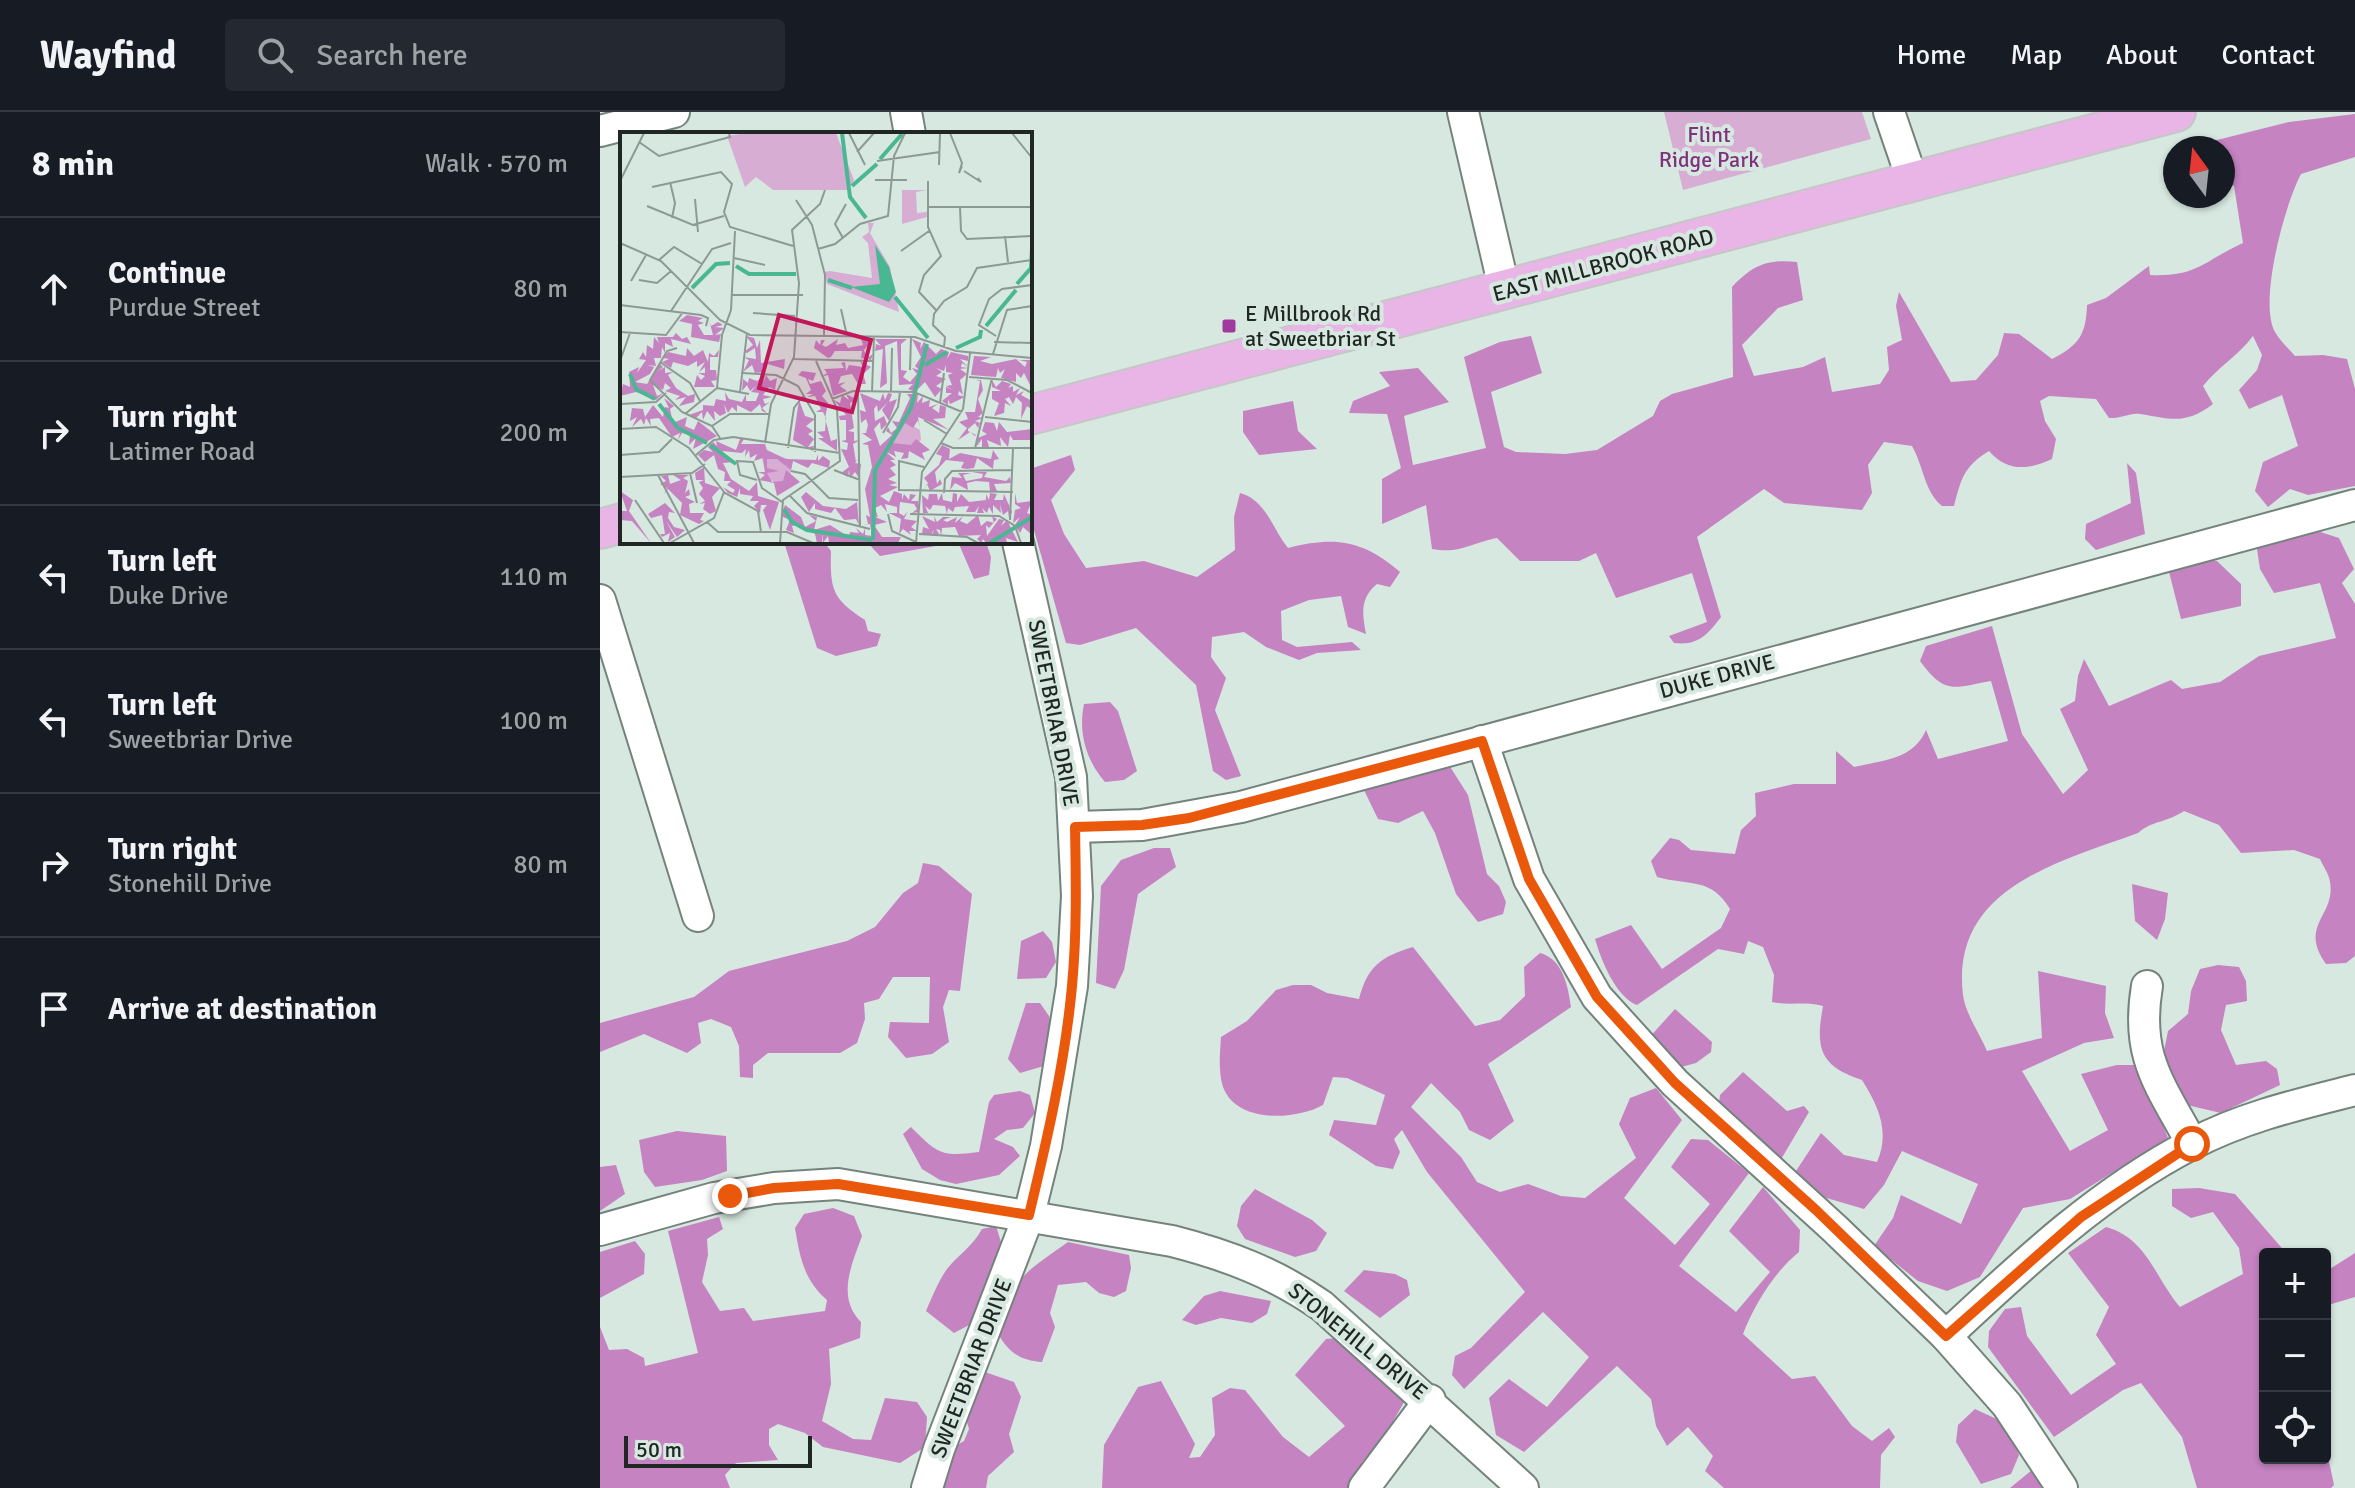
<!DOCTYPE html>
<meta charset="utf-8">
<style>
body{margin:0;font-family:Signika,sans-serif;background:#242831;color:#f1f3f6}
.controls{position:absolute;right:24px;bottom:24px;display:grid;overflow:hidden;border-radius:8px;box-shadow:0 2px 6px #0004}
.controls button{width:72px;height:72px;display:grid;place-items:center;padding:0;border:0;border-bottom:2px solid #363941;background:#171b24;color:#f1f3f6;font:40px sans-serif}
.compass{position:absolute;left:1563px;top:24px;width:72px;height:72px;border-radius:50%;background:#171b24;box-shadow:0 2px 6px #0004;rotate:345deg}
.scale{position:absolute;left:24px;bottom:20px;width:188px;box-sizing:border-box;padding-left:8px;border:4px solid #1f2623;border-top:0;font-size:22px;line-height:28px;white-space:nowrap;color:#1f2623;-webkit-text-stroke:6px #d7e8e0;paint-order:stroke}
.stop{position:absolute;width:24px;height:24px;margin:-18px;border:6px solid #ea580c;border-radius:50%;background:#fff}
.stop.end{background:#ea580c;border-color:#fff;box-shadow:0 2px 8px #0008}
.list{margin:0;padding:0;list-style:none}
h2{display:flex;justify-content:space-between;align-items:center;height:104px;margin:0;padding:0 32px;font-size:34px}
h2 small{font-size:26px;font-weight:400;color:#9ea1a6}
.list li{display:grid;grid-template-columns:52px 1fr auto;gap:24px;align-items:center;box-sizing:border-box;height:144px;padding:0 32px;border-top:2px solid #363941}
.list b{display:block;font-size:30px;white-space:nowrap}
.list p{margin:0;font-size:26px;white-space:nowrap;color:#9ea1a6}
.list em{font-size:26px;font-style:normal;color:#9ea1a6}
.icon{flex:none;width:44px;height:44px;fill:none;stroke:currentColor;stroke-width:2;stroke-linecap:round;stroke-linejoin:round}
.map{position:relative;flex:none;width:1755px;height:1376px;overflow:hidden}
header{display:flex;align-items:center;gap:48px;box-sizing:border-box;height:112px;padding:0 40px;background:#171b24;border-bottom:2px solid #363941}
header strong{font-size:38px}
nav{display:flex;gap:44px;margin-inline-start:auto;font-size:28px}
.search{width:560px;height:72px;background:#242831;display:flex;align-items:center;gap:20px;box-sizing:border-box;padding:0 28px;border-radius:8px;color:#9ea1a6;font-size:30px}
main{display:flex}
aside{flex:1;background:#171b24}
.map>svg:first-child{display:block}
.green{fill:#d8add4}
.forest{fill:#c583c1}
.lines{fill:none;stroke-linecap:round;stroke-linejoin:round}
.minor-casing{stroke:#74837c;stroke-width:34}
.major-casing{stroke:#c5c7c6;stroke-width:42}
.minor{stroke:#fff;stroke-width:30}
.major{stroke:#e8b5e6;stroke-width:38}
.route{stroke:#ea580c;stroke-width:10}
.poi-dot{fill:#a03a9e;stroke:#d7e8e0;stroke-width:3}
.labels{text-anchor:middle;dominant-baseline:central;stroke-width:8;stroke-linejoin:round;paint-order:stroke}
.park-label{font-size:22px;fill:#80317d;stroke:#d7e8e0}
.street-label{font-size:22px;fill:#1f2623;stroke:#d7e8e0}
.poi-label{font-size:22px;fill:#1f2623;stroke:#d7e8e0;text-anchor:start}
.inset-river{fill:none;stroke:#49b792;stroke-width:4}
.inset-road{fill:none;stroke:#8d9a94;stroke-width:2}
.view{fill:#c2185b;fill-opacity:0.15;stroke:#c2185b;stroke-width:4}
.inset-edge{fill:none;stroke:#1f2623;stroke-width:4}
</style>
<header>
<strong>Wayfind</strong>
<div class="search"><svg class="icon" aria-label="search" viewBox="0 0 24 24"><circle cx="10" cy="10" r="6"/><path d="M15 15l6 6"/></svg>Search here</div>
<nav><a>Home</a><a>Map</a><a>About</a><a>Contact</a></nav>
</header>
<main>
<aside>
<h2>8 min<small>Walk · 570 m</small></h2>
<ul class="list">
<li><svg class="icon" aria-label="ahead" viewBox="0 0 24 24"><path d="M12 20V5M6 11l6-6 6 6"/></svg><div><b>Continue</b><p>Purdue Street</p></div><em>80 m</em></li>
<li><svg class="icon" aria-label="right" viewBox="0 0 24 24"><path d="M7 20v-9h11M14 6l5 5-5 5"/></svg><div><b>Turn right</b><p>Latimer Road</p></div><em>200 m</em></li>
<li><svg class="icon" aria-label="left" viewBox="0 0 24 24"><path d="M17 20v-9H6M10 6l-5 5 5 5"/></svg><div><b>Turn left</b><p>Duke Drive</p></div><em>110 m</em></li>
<li><svg class="icon" aria-label="left" viewBox="0 0 24 24"><path d="M17 20v-9H6M10 6l-5 5 5 5"/></svg><div><b>Turn left</b><p>Sweetbriar Drive</p></div><em>100 m</em></li>
<li><svg class="icon" aria-label="right" viewBox="0 0 24 24"><path d="M7 20v-9h11M14 6l5 5-5 5"/></svg><div><b>Turn right</b><p>Stonehill Drive</p></div><em>80 m</em></li>
<li><svg class="icon" aria-label="arrive" viewBox="0 0 24 24"><path d="M6 21V4h12l-3 4 3 4H6"/></svg><div><b>Arrive at destination</b></div></li>
</ul>
</aside>
<div class="map">
<svg width="1755" height="1376" viewBox="0 0 1755 1376">
<rect width="100%" height="100%" fill="#d7e8e0"/>
<path class="green" d="M 1064,0 L 1262,0 L 1271,27 L 1083,78 Z"/>
<g class="forest">
<path d="M 1755,2 L 1755,45 L 1701,62 C 1685,92 1658,190 1675,220 C 1680,229 1689,237 1695,244 L 1723,243 L 1747,247 L 1755,277 L 1755,374 L 1708,383 L 1690,377 L 1668,395 L 1655,379 L 1663,350 L 1698,334 L 1682,283 L 1649,297 L 1639,278 L 1657,258 L 1662,243 L 1653,224 C 1637,245 1618,255 1603,274 L 1613,292 C 1585,313 1572,307 1540,302 C 1531,300 1520,307 1509,306 L 1496,287 L 1449,284 L 1440,289 L 1445,309 L 1456,327 L 1452,347 C 1428,358 1407,360 1389,339 C 1364,354 1361,367 1354,394 L 1342,394 C 1324,379 1324,355 1312,334 L 1284,330 L 1268,353 L 1272,381 L 1262,398 L 1184,391 L 1164,377 L 1097,425 L 1121,505 C 1107,523 1098,534 1074,531 L 1069,524 L 1107,510 L 1092,461 L 1016,486 L 996,441 L 979,449 L 920,449 L 897,426 C 870,431 861,442 832,437 L 826,393 L 782,412 L 782,367 L 801,356 L 787,302 L 749,301 L 753,289 L 790,274 L 779,260 L 818,256 L 849,290 L 804,304 L 813,353 L 886,336 L 864,245 L 900,230 L 931,224 L 942,261 L 891,280 L 904,335 L 916,340 L 965,342 L 997,338 L 1053,304 L 1060,289 L 1072,282 L 1133,265 L 1132,175 C 1153,153 1167,147 1197,150 L 1203,188 L 1178,196 L 1142,233 L 1154,264 L 1203,255 L 1225,245 L 1232,280 L 1280,272 L 1289,258 L 1287,235 L 1302,228 L 1296,194 L 1299,180 L 1351,270 L 1376,268 L 1398,243 L 1404,221 L 1419,222 L 1452,247 C 1479,233 1486,223 1487,193 L 1506,186 L 1549,154 L 1550,163 C 1598,165 1603,149 1643,131 L 1634,74 L 1623,72 L 1623,36 L 1585,36 L 1689,10 Z"/>
<path d="M 693,289 L 698,319 L 717,337 L 659,343 L 643,320 L 643,299 Z"/>
<path d="M 471,343 L 475,358 L 451,388 L 464,422 L 486,456 L 544,449 L 597,465 L 635,438 L 634,405 L 640,381 C 666,388 672,416 688,436 C 735,424 763,428 800,460 L 790,475 L 777,472 C 760,486 762,501 766,522 L 748,515 L 741,484 L 709,488 L 681,499 L 682,528 L 697,535 L 752,530 L 761,538 L 717,541 L 699,548 L 666,535 L 644,520 L 612,525 L 611,545 L 626,566 L 615,598 L 641,664 L 626,668 L 613,659 L 596,573 L 536,516 L 480,533 L 466,531 L 430,404 L 430,357 Z"/>
<path d="M 1527,351 L 1536,361 L 1545,422 L 1496,438 L 1485,427 L 1486,412 L 1531,391 Z"/>
<path d="M 1708,416 L 1739,426 L 1754,457 L 1742,471 L 1755,492 L 1755,844 L 1746,851 L 1726,852 C 1698,813 1736,804 1730,770 C 1729,762 1723,754 1720,747 L 1694,738 L 1641,741 L 1619,713 L 1584,699 C 1568,710 1551,709 1538,721 C 1459,750 1350,776 1363,883 C 1365,901 1380,922 1387,939 L 1442,926 L 1438,859 L 1506,874 L 1505,901 L 1514,926 L 1484,931 L 1422,959 L 1470,1039 L 1508,1018 L 1481,962 L 1517,953 L 1539,953 L 1568,1026 L 1470,1087 L 1423,1096 L 1380,1165 L 1347,1179 L 1318,1169 L 1274,1134 L 1293,1106 L 1301,1083 L 1361,1112 L 1378,1072 L 1302,1039 L 1284,1073 L 1264,1097 L 1213,1082 L 1196,1059 L 1221,1021 L 1244,1043 L 1277,1050 C 1290,1020 1279,995 1262,968 C 1220,954 1215,937 1223,894 C 1205,889 1190,894 1172,890 L 1174,863 L 1163,835 L 1148,829 L 1144,842 L 1118,837 L 1037,893 C 1016,885 1001,848 995,827 L 1031,813 L 1062,857 L 1121,816 L 1130,797 C 1111,765 1090,774 1057,765 L 1051,749 L 1070,726 L 1079,728 L 1091,738 L 1135,742 L 1141,718 L 1156,704 L 1155,681 L 1194,672 L 1236,672 L 1236,639 L 1254,655 C 1283,648 1313,648 1326,618 L 1338,647 L 1408,629 L 1391,569 C 1353,576 1345,583 1320,549 L 1326,534 L 1392,514 L 1422,622 L 1463,682 L 1488,658 L 1460,597 L 1475,589 L 1478,564 L 1484,547 L 1509,594 L 1571,568 L 1582,577 L 1620,570 L 1659,544 L 1736,526 L 1720,471 L 1674,481 L 1660,457 L 1656,430 Z"/>
<path d="M 184,430 L 224,430 L 231,439 C 230,477 232,487 265,508 L 268,519 L 281,522 L 277,534 L 236,544 L 217,536 Z"/>
<path d="M 267,430 L 386,430 L 391,445 L 389,463 L 374,467 L 358,430 L 280,444 Z"/>
<path d="M 1603,446 L 1617,449 L 1641,472 L 1641,494 L 1581,507 L 1567,452 Z"/>
<path d="M 510,590 L 518,599 L 537,659 L 524,668 L 505,670 C 486,648 478,621 484,592 Z"/>
<path d="M 849,653 L 868,683 L 887,762 L 899,774 L 906,790 L 903,802 L 878,810 L 856,782 L 835,721 L 823,699 L 798,711 L 778,707 L 763,676 Z"/>
<path d="M 554,736 L 570,736 L 576,755 L 538,782 L 524,858 L 515,877 L 496,871 L 501,774 L 521,748 Z"/>
<path d="M 323,751 L 339,754 L 372,782 L 360,879 L 349,878 L 343,895 L 349,930 L 332,942 L 306,946 L 288,925 L 290,910 L 329,911 L 330,865 L 293,865 L 279,887 L 264,891 L 265,907 L 257,931 L 240,941 L 168,941 L 153,953 L 153,966 L 140,965 L 139,934 L 131,915 L 111,907 L 98,911 L 101,931 L 87,941 L 44,922 L 0,940 L 0,911 L 94,885 L 129,859 L 247,829 L 275,815 L 303,781 L 318,771 Z"/>
<path d="M 1532,772 L 1568,781 L 1565,807 L 1557,828 L 1535,809 Z"/>
<path d="M 443,819 L 452,830 L 456,850 L 446,866 L 417,867 L 421,829 Z"/>
<path d="M 813,835 L 875,914 L 900,908 L 925,884 L 924,855 L 940,841 C 963,847 968,874 971,895 L 888,952 L 914,1009 L 890,1028 L 869,1018 L 860,1000 L 831,971 L 811,995 L 861,1045 L 877,1070 L 900,1080 L 928,1072 L 961,1084 L 985,1086 L 1036,1046 L 1019,1012 L 1030,986 L 1056,976 L 1082,1008 L 1024,1086 L 1075,1133 L 1110,1092 L 1071,1055 L 1091,1027 L 1108,1028 L 1149,1061 L 1079,1154 L 1136,1200 L 1170,1160 L 1129,1119 L 1163,1075 L 1200,1118 L 1199,1140 C 1175,1159 1154,1193 1143,1222 L 1192,1267 L 1215,1264 L 1252,1314 L 1272,1329 L 1289,1316 L 1295,1325 L 1281,1343 L 1280,1376 L 1124,1376 L 1105,1359 L 1113,1344 L 1088,1315 L 1067,1334 L 1056,1314 L 1051,1287 L 1017,1254 L 924,1340 L 896,1323 L 889,1286 L 909,1267 L 947,1295 L 989,1245 L 943,1200 L 864,1277 L 852,1263 L 855,1244 L 871,1236 L 925,1180 L 827,1060 L 802,1018 L 794,1027 L 800,1040 L 793,1057 L 776,1054 L 729,1023 L 734,1008 L 776,1013 L 785,983 L 747,966 L 733,965 L 723,993 C 696,1008 637,1012 623,975 C 618,959 620,941 621,925 L 647,909 L 676,878 L 693,873 L 711,873 L 727,881 L 759,887 C 768,854 780,845 813,835 Z"/>
<path d="M 1618,853 L 1639,855 L 1646,869 L 1647,889 L 1626,893 L 1621,918 L 1636,953 L 1666,949 L 1677,957 L 1680,973 L 1621,1001 L 1587,993 L 1563,944 L 1568,919 L 1588,902 L 1591,879 L 1600,857 Z"/>
<path d="M 426,891 L 440,891 L 449,904 L 457,928 L 444,954 L 420,961 L 408,947 Z"/>
<path d="M 1075,897 L 1112,930 L 1111,940 L 1096,951 L 1081,955 L 1048,927 Z"/>
<path d="M 1143,960 L 1187,999 L 1204,994 L 1209,1000 L 1180,1049 L 1118,1000 L 1120,983 Z"/>
<path d="M 420,979 L 430,983 L 435,1001 L 423,1016 L 407,1018 L 394,1027 L 413,1035 L 420,1044 L 399,1063 L 356,1072 L 340,1068 L 322,1057 L 303,1022 L 311,1015 C 338,1042 341,1045 379,1040 L 389,990 L 394,983 Z"/>
<path d="M 77,1019 L 126,1024 L 127,1059 L 102,1068 L 55,1075 L 44,1060 L 39,1028 Z"/>
<path d="M 16,1053 L 25,1082 L 0,1099 L 0,1055 Z"/>
<path d="M 1599,1076 L 1635,1082 L 1687,1142 L 1665,1142 L 1665,1346 L 1725,1346 L 1725,1330 L 1734,1373 L 1731,1376 L 1597,1376 L 1582,1325 L 1541,1271 L 1523,1278 L 1454,1325 L 1388,1235 L 1389,1219 L 1405,1197 L 1421,1195 L 1427,1224 L 1471,1283 L 1516,1252 L 1496,1223 L 1509,1195 L 1468,1141 L 1506,1115 C 1547,1126 1555,1166 1580,1195 L 1643,1162 L 1639,1136 L 1613,1100 L 1591,1106 L 1572,1094 L 1572,1077 Z"/>
<path d="M 655,1077 L 712,1108 L 727,1121 L 716,1139 L 695,1145 L 645,1127 L 637,1114 L 641,1094 Z"/>
<path d="M 233,1096 L 254,1104 L 262,1124 C 252,1152 236,1185 261,1210 L 260,1226 L 229,1237 L 231,1272 L 222,1309 L 253,1327 L 271,1328 L 285,1286 L 317,1290 L 327,1305 L 325,1335 L 300,1351 L 223,1335 L 205,1321 L 178,1312 L 169,1317 L 169,1333 L 178,1348 L 136,1351 L 125,1363 L 130,1376 L 0,1376 L 0,1215 L 9,1238 L 27,1237 L 44,1246 L 45,1254 L 98,1241 L 68,1119 L 119,1105 L 123,1117 L 107,1127 L 108,1143 L 102,1170 L 120,1199 L 144,1196 L 153,1209 L 225,1199 L 227,1188 C 204,1168 200,1146 195,1116 L 204,1102 Z"/>
<path d="M 396,1114 L 401,1130 L 373,1211 L 354,1221 L 326,1199 C 332,1185 338,1170 347,1157 C 358,1143 373,1134 382,1117 Z"/>
<path d="M 35,1129 L 45,1142 L 44,1162 L 0,1186 L 0,1140 Z"/>
<path d="M 468,1130 L 529,1143 L 531,1156 L 526,1179 L 514,1185 L 499,1181 L 486,1170 L 458,1173 L 450,1201 L 455,1215 L 442,1250 C 419,1248 408,1240 397,1220 C 414,1164 422,1163 468,1130 Z"/>
<path d="M 1755,1141 L 1755,1185 L 1725,1194 L 1725,1160 Z"/>
<path d="M 764,1158 L 795,1162 L 807,1168 L 810,1183 L 780,1206 L 744,1179 Z"/>
<path d="M 620,1179 L 671,1189 L 667,1202 L 652,1211 L 621,1206 L 596,1213 L 582,1208 L 604,1184 Z"/>
<path d="M 749,1225 L 807,1285 L 784,1325 L 762,1350 L 754,1376 L 502,1376 L 504,1333 L 538,1275 L 561,1269 L 595,1332 L 589,1346 L 600,1345 L 615,1323 L 612,1286 L 630,1276 L 645,1278 L 683,1325 L 709,1345 L 745,1314 L 695,1263 L 726,1227 Z"/>
<path d="M 376,1257 L 414,1270 L 421,1285 L 409,1322 L 414,1340 L 388,1364 L 386,1376 L 340,1376 L 354,1335 L 364,1329 L 369,1317 L 365,1303 Z"/>
<path d="M 1375,1297 L 1403,1310 L 1419,1343 L 1411,1362 L 1381,1372 L 1356,1330 L 1358,1313 Z"/>
<path d="M 1432,1358 L 1442,1376 L 1410,1376 Z"/>
</g>
<g class="lines">
<defs>
<g id="minor">
<path d="M 306,0 L 310,22"/>
<path d="M 863,0 L 905,180"/>
<path d="M 1289,0 L 1313,70"/>
<path d="M 0,19 L 74,0"/>
<path d="M 0,488 L 98,804"/>
<path d="M 882,629 L 929,767 L 997,885 L 1075,971 L 1234,1116 L 1346,1224 L 1407,1293 L 1462,1376"/>
<path d="M 475,715 L 542,713 L 641,695 L 1755,393"/>
<path d="M 1547,874 C 1535,945 1560,972 1592,1032"/>
<path d="M 0,1118 L 114,1086 L 174,1076 L 238,1072 L 572,1129 C 627,1143 675,1161 722,1194 L 923,1376"/>
<path d="M 1346,1224 C 1422,1153 1499,1080 1592,1032 C 1643,1005 1700,992 1755,978"/>
<path d="M 327,1376 L 339,1337 L 429,1103 L 446,1034 L 472,874 L 477,784 L 471,665 L 418,430"/>
<path d="M 764,1376 L 830,1288"/>
</g>
<g id="major">
<path d="M 430,303 L 1576,0"/>
<path d="M 0,417 L 22,411"/>
</g>
</defs>
<use href="#minor" class="minor-casing"/>
<use href="#major" class="major-casing"/>
<use href="#minor" class="minor"/>
<use href="#major" class="major"/>
</g>
<g class="lines">
<path class="route" d="M 130,1084 L 174,1076 L 238,1072 L 429,1103 C 447,1028 465,951 472,874 C 477,821 476,768 475,715 L 542,713 L 589,706 L 882,629 L 929,767 L 997,885 L 1075,971 L 1216,1098 L 1346,1224 L 1481,1105 L 1592,1032"/>
</g>
<rect class="poi-dot" x="621" y="206" width="16" height="16" rx="4"/>
<g class="labels">
<g class="park-label">
<text x="1109" y="22">Flint<tspan x="1109" dy="25">Ridge Park</tspan></text>
</g>
<g class="street-label">
<text transform="translate(1003 153) rotate(-15)">EAST MILLBROOK ROAD</text>
<text transform="translate(1117 564) rotate(-15)">DUKE DRIVE</text>
<text transform="translate(454 601) rotate(79)">SWEETBRIAR DRIVE</text>
<text transform="translate(758 1229) rotate(39)">STONEHILL DRIVE</text>
<text transform="translate(371 1256) rotate(-69)">SWEETBRIAR DRIVE</text>
</g>
<g class="poi-label">
<text x="645" y="201">E Millbrook Rd<tspan x="645" dy="25">at Sweetbriar St</tspan></text>
</g>
</g>
<g transform="translate(20 20)">
<rect width="412" height="412" fill="#d7e8e0"/>
<path d="M 126,1 L 216,1 L 234,48 L 228,58 L 153,58 L 136,45 L 125,55 L 107,4 ZM 282,58 L 307,58 L 296,60 L 297,81 L 307,80 L 307,85 L 282,92 ZM 248,91 L 254,91 L 250,101 L 270,135 L 279,180 L 207,152 L 204,140 L 210,139 L 252,146 L 248,111 L 242,105 L 249,100 ZM 294,262 L 290,292 L 300,298 L 301,308 L 290,317 L 273,312 L 263,324 ZM 141,321 L 173,328 L 169,349 L 162,355 L 146,345 Z" fill="#d8add4"/>
<path d="M 67,183 L 83,186 L 78,189 L 84,191 L 78,193 L 84,203 L 93,203 L 89,188 L 91,194 L 98,190 L 103,193 L 95,195 L 104,196 L 95,203 L 101,202 L 99,210 L 71,205 L 72,192 L 59,189 ZM 56,201 L 62,207 L 67,205 L 71,212 L 51,207 L 53,215 L 45,211 L 45,221 L 42,215 L 41,226 L 34,226 L 36,234 L 27,233 L 34,235 L 30,242 L 15,250 L 27,252 L 40,232 L 43,235 L 38,239 L 45,235 L 45,241 L 53,240 L 48,243 L 56,256 L 68,264 L 75,262 L 74,270 L 59,274 L 66,265 L 55,268 L 60,264 L 45,259 L 51,256 L 45,251 L 43,258 L 33,253 L 37,264 L 43,261 L 36,268 L 16,260 L 0,264 L 3,252 L 10,255 L 9,240 L 19,235 L 17,241 L 26,228 L 19,227 L 23,220 L 26,225 L 27,213 L 33,217 L 34,205 L 39,211 L 37,205 L 53,205 ZM 126,204 L 134,206 L 137,216 L 140,208 L 141,231 L 165,227 L 164,237 L 148,232 L 142,236 L 145,240 L 135,241 L 132,233 L 123,240 L 129,228 L 123,225 L 136,227 L 135,216 L 127,221 L 124,220 L 133,213 ZM 218,207 L 216,213 L 225,211 L 228,216 L 243,213 L 241,207 L 253,208 L 244,218 L 247,226 L 253,222 L 251,228 L 241,226 L 242,219 L 215,219 L 211,225 L 208,226 L 194,216 L 196,208 L 200,213 L 201,208 L 205,208 L 202,213 L 206,215 ZM 255,207 L 287,207 L 281,212 L 281,238 L 287,239 L 283,245 L 290,250 L 297,242 L 292,236 L 299,238 L 295,234 L 301,225 L 292,207 L 301,211 L 300,217 L 304,210 L 316,222 L 321,217 L 329,220 L 327,227 L 331,220 L 348,224 L 348,229 L 340,227 L 348,235 L 342,231 L 341,235 L 348,236 L 340,237 L 347,242 L 340,248 L 343,263 L 339,259 L 338,263 L 345,265 L 330,272 L 328,267 L 328,273 L 322,269 L 332,261 L 326,261 L 326,255 L 333,258 L 326,254 L 332,253 L 328,243 L 333,241 L 326,240 L 326,233 L 324,239 L 316,236 L 322,240 L 316,244 L 326,247 L 316,254 L 322,257 L 315,265 L 305,250 L 295,260 L 288,257 L 293,252 L 279,253 L 277,209 L 265,214 L 267,251 L 260,256 L 263,217 L 255,219 L 256,212 L 261,214 ZM 67,216 L 74,224 L 83,218 L 88,230 L 89,221 L 94,224 L 99,218 L 98,225 L 90,225 L 90,238 L 96,238 L 97,248 L 91,249 L 95,255 L 74,255 L 77,243 L 81,248 L 85,244 L 78,241 L 85,241 L 85,235 L 79,240 L 85,230 L 77,235 L 77,229 L 68,234 L 53,230 L 51,236 L 42,230 L 49,227 L 43,226 L 48,220 L 66,224 ZM 354,224 L 371,225 L 360,229 L 372,232 L 396,227 L 405,235 L 407,230 L 399,228 L 412,228 L 412,257 L 404,241 L 401,246 L 396,241 L 396,250 L 381,246 L 385,237 L 380,241 L 378,236 L 376,245 L 351,243 ZM 240,229 L 251,235 L 243,242 L 246,252 L 238,252 L 232,242 L 221,244 L 218,252 L 226,250 L 220,254 L 227,259 L 213,264 L 208,243 L 201,245 L 207,241 L 204,237 L 224,236 L 221,231 L 225,230 L 226,239 L 229,233 L 243,235 ZM 182,239 L 196,241 L 193,249 L 188,247 L 190,252 L 201,249 L 206,259 L 202,264 L 208,271 L 205,286 L 211,309 L 217,307 L 217,319 L 198,306 L 204,306 L 197,300 L 205,299 L 206,287 L 203,280 L 196,280 L 201,277 L 195,264 L 187,265 L 193,262 L 186,262 L 191,258 L 186,246 L 178,243 ZM 145,243 L 144,250 L 146,243 L 150,249 L 157,246 L 155,258 L 149,255 L 143,263 L 152,265 L 143,267 L 145,272 L 150,270 L 142,276 L 147,281 L 142,279 L 140,272 L 131,280 L 117,273 L 117,280 L 112,275 L 108,281 L 104,272 L 106,281 L 100,284 L 94,279 L 95,289 L 87,279 L 83,288 L 82,280 L 76,286 L 69,283 L 83,278 L 83,273 L 94,274 L 96,267 L 106,269 L 105,260 L 109,267 L 122,270 L 126,262 L 126,269 L 136,269 L 139,261 L 131,260 L 136,254 L 130,259 L 127,253 L 122,259 L 123,247 L 128,251 L 129,246 L 137,249 ZM 356,248 L 361,248 L 363,258 L 358,267 L 363,281 L 358,285 L 363,286 L 355,289 L 360,291 L 358,296 L 355,291 L 348,297 L 348,299 L 356,303 L 355,304 L 350,300 L 338,308 L 347,296 L 339,290 L 348,287 L 345,280 L 355,280 L 360,249 ZM 372,248 L 376,255 L 382,249 L 391,252 L 388,256 L 393,254 L 393,260 L 400,256 L 396,263 L 404,259 L 401,263 L 412,269 L 412,278 L 407,274 L 401,287 L 402,271 L 396,265 L 393,272 L 389,265 L 385,267 L 391,274 L 385,271 L 384,281 L 374,284 L 379,271 L 372,267 L 372,259 L 381,259 L 372,255 ZM 240,261 L 260,269 L 263,261 L 265,268 L 268,261 L 272,262 L 269,270 L 277,267 L 269,289 L 262,278 L 267,271 L 258,280 L 257,273 L 254,277 L 255,289 L 264,284 L 267,292 L 261,298 L 260,290 L 254,297 L 260,314 L 272,303 L 266,299 L 268,295 L 271,301 L 277,296 L 272,289 L 279,290 L 290,266 L 287,262 L 298,262 L 297,271 L 303,264 L 302,271 L 310,268 L 309,275 L 318,272 L 312,276 L 319,281 L 320,273 L 326,275 L 325,286 L 313,287 L 329,298 L 298,285 L 300,296 L 298,288 L 293,296 L 285,291 L 273,311 L 291,313 L 296,307 L 310,318 L 302,321 L 305,328 L 289,319 L 288,326 L 281,327 L 284,321 L 274,319 L 276,325 L 265,319 L 275,328 L 270,328 L 276,333 L 270,336 L 276,343 L 268,347 L 277,351 L 269,353 L 278,355 L 260,364 L 269,370 L 274,359 L 282,362 L 282,368 L 284,362 L 289,368 L 290,362 L 296,363 L 291,369 L 298,369 L 299,380 L 292,381 L 297,377 L 294,372 L 280,370 L 279,381 L 284,384 L 288,379 L 284,387 L 297,389 L 291,395 L 297,399 L 289,399 L 291,403 L 283,397 L 279,402 L 281,387 L 269,381 L 277,381 L 277,375 L 265,372 L 267,380 L 261,373 L 255,376 L 258,385 L 253,384 L 267,390 L 254,393 L 262,405 L 281,405 L 278,411 L 209,411 L 208,404 L 203,411 L 203,400 L 202,411 L 197,411 L 195,402 L 177,393 L 172,394 L 174,401 L 166,398 L 170,388 L 161,384 L 165,373 L 181,385 L 185,395 L 196,389 L 189,383 L 197,385 L 194,398 L 210,393 L 229,405 L 230,400 L 239,401 L 236,396 L 243,402 L 245,396 L 245,403 L 252,404 L 250,392 L 242,393 L 248,392 L 246,383 L 250,385 L 245,357 L 252,335 L 248,313 L 242,312 L 252,308 L 242,301 L 246,301 L 248,293 L 246,287 L 241,291 L 240,278 L 246,280 ZM 226,262 L 238,268 L 230,271 L 234,296 L 228,299 L 234,300 L 234,309 L 240,308 L 233,312 L 236,330 L 241,322 L 235,331 L 241,332 L 239,346 L 235,340 L 230,346 L 229,338 L 228,345 L 221,341 L 229,335 L 221,317 L 227,318 L 228,311 L 221,309 L 226,308 L 226,288 L 220,288 L 219,284 L 226,283 L 214,268 L 220,271 L 222,263 L 229,268 ZM 44,266 L 54,274 L 50,277 L 53,291 L 67,285 L 65,294 L 74,298 L 78,289 L 97,304 L 73,317 L 76,306 L 69,313 L 70,303 L 62,301 L 58,308 L 60,301 L 52,305 L 39,286 L 30,287 L 31,294 L 26,286 L 24,293 L 21,287 L 12,295 L 17,285 L 10,289 L 12,276 L 23,277 L 25,285 L 33,273 L 43,285 L 45,275 L 49,276 ZM 179,268 L 185,284 L 195,287 L 186,294 L 193,299 L 188,302 L 194,307 L 188,315 L 194,314 L 193,319 L 173,308 ZM 365,290 L 374,291 L 377,299 L 379,290 L 387,300 L 412,297 L 412,308 L 393,308 L 390,303 L 388,315 L 380,305 L 381,314 L 367,308 L 369,315 L 362,315 L 362,307 L 356,315 L 358,306 L 367,302 L 362,299 ZM 120,307 L 124,307 L 121,312 L 145,312 L 147,318 L 166,327 L 196,328 L 198,322 L 198,329 L 203,324 L 210,329 L 209,336 L 192,331 L 188,336 L 173,329 L 171,338 L 157,327 L 147,327 L 147,336 L 159,339 L 147,341 L 152,350 L 163,349 L 166,338 L 180,350 L 157,364 L 154,351 L 139,348 L 145,343 L 138,340 L 145,340 L 143,326 L 134,329 L 137,322 L 130,326 L 129,318 L 125,325 L 126,317 L 122,321 L 102,319 L 115,330 L 103,331 L 111,347 L 129,359 L 137,350 L 138,364 L 159,370 L 150,398 L 143,378 L 147,373 L 141,373 L 140,381 L 134,374 L 139,369 L 130,369 L 133,364 L 120,362 L 120,356 L 117,365 L 108,361 L 103,355 L 113,361 L 115,358 L 107,353 L 111,349 L 104,349 L 105,340 L 98,337 L 94,323 L 85,330 L 78,323 L 84,318 L 93,320 L 88,315 L 93,310 L 97,314 L 96,309 L 116,318 ZM 322,313 L 330,317 L 329,327 L 340,321 L 371,327 L 373,318 L 379,327 L 374,328 L 373,337 L 357,326 L 354,336 L 347,337 L 341,336 L 344,330 L 326,328 L 315,340 L 317,352 L 320,347 L 322,352 L 310,359 L 307,352 L 303,359 L 308,351 L 304,346 L 319,333 L 322,324 L 316,322 ZM 84,335 L 85,351 L 100,356 L 92,365 L 96,379 L 90,382 L 83,377 L 85,371 L 79,372 L 85,369 L 79,362 L 83,356 L 79,350 L 84,348 L 76,348 L 75,341 ZM 352,340 L 367,340 L 364,345 L 386,349 L 390,345 L 391,351 L 374,352 L 377,359 L 370,359 L 369,350 L 356,349 L 347,351 L 348,358 L 335,351 L 330,358 L 332,345 L 342,346 L 338,341 L 351,341 L 343,343 L 346,349 L 362,346 L 363,342 ZM 48,343 L 50,352 L 61,348 L 53,343 L 69,343 L 63,346 L 68,349 L 65,361 L 69,357 L 70,363 L 65,365 L 75,370 L 69,372 L 70,381 L 84,381 L 80,388 L 84,389 L 79,392 L 60,383 L 62,371 L 48,357 L 44,362 L 47,356 L 40,352 L 46,349 L 41,344 ZM 0,359 L 13,368 L 9,379 L 31,411 L 12,389 L 0,388 L 0,379 L 7,379 ZM 186,360 L 203,374 L 226,377 L 237,370 L 239,393 L 236,387 L 224,388 L 215,376 L 211,381 L 195,377 L 195,371 L 189,380 L 181,365 ZM 322,361 L 323,368 L 332,370 L 333,361 L 337,362 L 337,370 L 341,362 L 349,370 L 366,368 L 366,362 L 369,368 L 370,361 L 377,362 L 374,368 L 383,368 L 384,362 L 392,380 L 389,386 L 388,379 L 383,383 L 380,372 L 381,381 L 373,373 L 373,382 L 369,375 L 367,381 L 362,376 L 364,381 L 357,381 L 359,374 L 355,380 L 346,380 L 349,374 L 335,375 L 333,380 L 328,376 L 327,382 L 325,374 L 313,373 L 310,378 L 305,374 L 308,381 L 303,381 L 302,363 L 308,368 L 309,362 L 317,362 L 318,369 ZM 395,361 L 397,371 L 412,369 L 407,381 L 412,383 L 412,403 L 403,395 L 400,401 L 395,393 L 400,385 L 393,391 L 395,378 L 401,376 L 395,372 ZM 45,371 L 55,381 L 49,380 L 48,386 L 54,395 L 65,398 L 57,405 L 46,389 L 55,405 L 48,410 L 50,401 L 42,405 L 40,402 L 45,402 L 42,383 L 31,386 L 28,382 ZM 358,383 L 361,394 L 367,389 L 374,391 L 372,384 L 377,387 L 369,396 L 366,393 L 367,404 L 379,387 L 384,388 L 381,394 L 387,388 L 398,410 L 386,406 L 387,411 L 366,411 L 363,407 L 361,411 L 357,407 L 361,403 L 339,404 L 335,395 L 322,396 L 321,404 L 320,398 L 316,397 L 319,402 L 312,404 L 314,397 L 311,403 L 302,402 L 303,395 L 309,397 L 302,384 L 315,390 L 314,384 L 317,390 L 323,385 L 331,385 L 323,388 L 327,390 L 337,385 L 335,391 L 343,384 L 340,389 L 347,392 Z" fill="#c583c1"/>
<path d="M 255,113 L 269,135 L 276,160 L 269,170 L 231,155 L 260,152 Z" fill="#49b792"/>
<path class="inset-river" d="M 222,1 L 230,65 L 246,86M 260,27 L 282,2M 232,54 L 257,32M 116,134 L 129,142 L 176,142M 208,148 L 232,156M 397,152 L 411,136 L 412,116M 72,156 L 96,132 L 110,131M 275,165 L 308,206M 366,194 L 396,158M 336,216 L 360,205 L 361,198M 305,233 L 327,220M 10,242 L 16,257 L 35,267M 39,272 L 58,296 L 87,311M 90,313 L 116,332M 164,377 L 172,390 L 187,398 L 252,408M 253,408 L 255,338 L 291,276 L 307,212M 370,411 L 412,385"/>
<path class="inset-road" d="M 229,1 L 245,33M 330,1 L 342,31 L 339,41 L 342,34M 392,1 L 412,26M 19,10 L 39,24 L 110,5 L 109,1M 237,20 L 254,1M 257,29 L 320,20M 319,33 L 320,1M 344,39 L 361,50 L 358,46M 255,48 L 287,48M 0,49 L 24,1M 308,49 L 308,95 L 321,124 L 304,143 L 299,160 L 316,178M 50,50 L 55,71 L 52,86M 32,55 L 101,40 L 112,52 L 104,80 L 110,95 L 173,114M 75,67 L 78,100M 176,68 L 192,93 L 205,143 L 204,204M 27,74 L 73,93 L 104,84M 308,75 L 412,75M 340,75 L 341,99 L 347,107 L 412,104M 385,104 L 388,130M 223,106 L 215,92 L 226,72M 0,111 L 41,129 L 100,188 L 130,203 L 295,205 L 336,219 L 412,226M 198,117 L 215,112 L 240,92 L 268,84 L 274,24 L 285,1M 281,119 L 309,99M 114,126 L 145,133M 39,128 L 54,115 L 82,132M 19,148 L 37,151 L 51,139M 11,149 L 26,123M 112,163 L 183,163M 0,173 L 81,183 L 88,186 L 86,194M 221,177 L 227,204M 51,179 L 92,117 L 111,111M 133,181 L 175,184M 0,200 L 46,203 L 63,180M 376,204 L 359,193 L 369,167 L 382,157 L 412,153M 374,210 L 412,211M 324,215 L 325,205 L 313,193 L 314,182 L 324,169 L 347,155 L 357,136 L 412,128M 57,216 L 47,219 L 30,248 L 62,280 L 92,294 L 100,306M 373,222 L 387,178 L 412,174M 174,227 L 253,229M 0,229 L 10,201M 40,230 L 70,251 L 80,269M 290,238 L 291,205M 121,241 L 156,243 L 178,254 L 195,283 L 195,320M 349,245 L 387,248 L 412,261M 97,256 L 129,262M 238,259 L 240,394M 120,260 L 127,201M 252,260 L 254,205M 271,260 L 272,216M 212,267 L 233,259 L 294,260 L 342,280M 320,271 L 324,241M 0,272 L 36,270 L 46,261M 65,282 L 97,256 L 102,203 L 111,178 L 115,99M 365,285 L 412,290M 304,288 L 327,302M 92,294 L 110,282 L 149,282M 0,297 L 36,295 L 69,316 L 105,361 L 138,379 L 141,400M 263,301 L 278,275 L 280,260M 145,311 L 151,272 L 174,225 L 179,151 L 172,98 L 200,72 L 205,58M 321,311 L 333,316 L 412,316M 168,316 L 174,276 L 184,263M 355,316 L 372,246M 0,323 L 39,320 L 52,307M 76,323 L 94,308 L 113,305 L 220,321M 304,335 L 279,329 L 279,358 L 393,360M 214,338 L 240,348M 171,339 L 185,342 L 209,366 L 238,368M 70,341 L 77,371M 38,343 L 74,411M 0,345 L 72,341 L 85,332M 137,348 L 120,343 L 117,329 L 133,330 L 142,356 L 162,370M 324,361 L 325,347 L 332,339 L 393,338M 169,363 L 187,381 L 250,397M 15,368 L 44,411M 268,382 L 272,399 L 296,410M 290,382 L 379,384 L 395,394 L 401,411M 390,388 L 393,317M 87,390 L 98,400 L 167,400 L 193,411M 299,402 L 347,405 L 358,411M 50,411 L 94,386 L 104,360M 160,411 L 163,368 L 220,329 L 217,277 L 196,229M 296,411 L 302,340 L 343,277 L 350,221"/>
<path class="view" d="M 159,183 L 251,208 L 232,280 L 139,256 Z"/>
<rect width="412" height="412" class="inset-edge"/>
</g>
</svg>
<div class="controls">
<button>+</button>
<button>−</button>
<button><svg class="icon" aria-label="locate" viewBox="0 0 24 24"><circle cx="12" cy="12" r="6"/><path d="M12 2v4M12 18v4M2 12h4M18 12h4"/></svg></button>
</div>
<svg class="compass" viewBox="-18 -18 36 36"><path d="M0-13l5 13h-10z" fill="#e53935"/><path d="M0 13l5-13h-10z" fill="#9ea1a6"/></svg>
<div class="scale">50 m</div>
<div class="stop" style="left:1592px;top:1032px"></div>
<div class="stop end" style="left:130px;top:1084px"></div>
</div>
</main>
